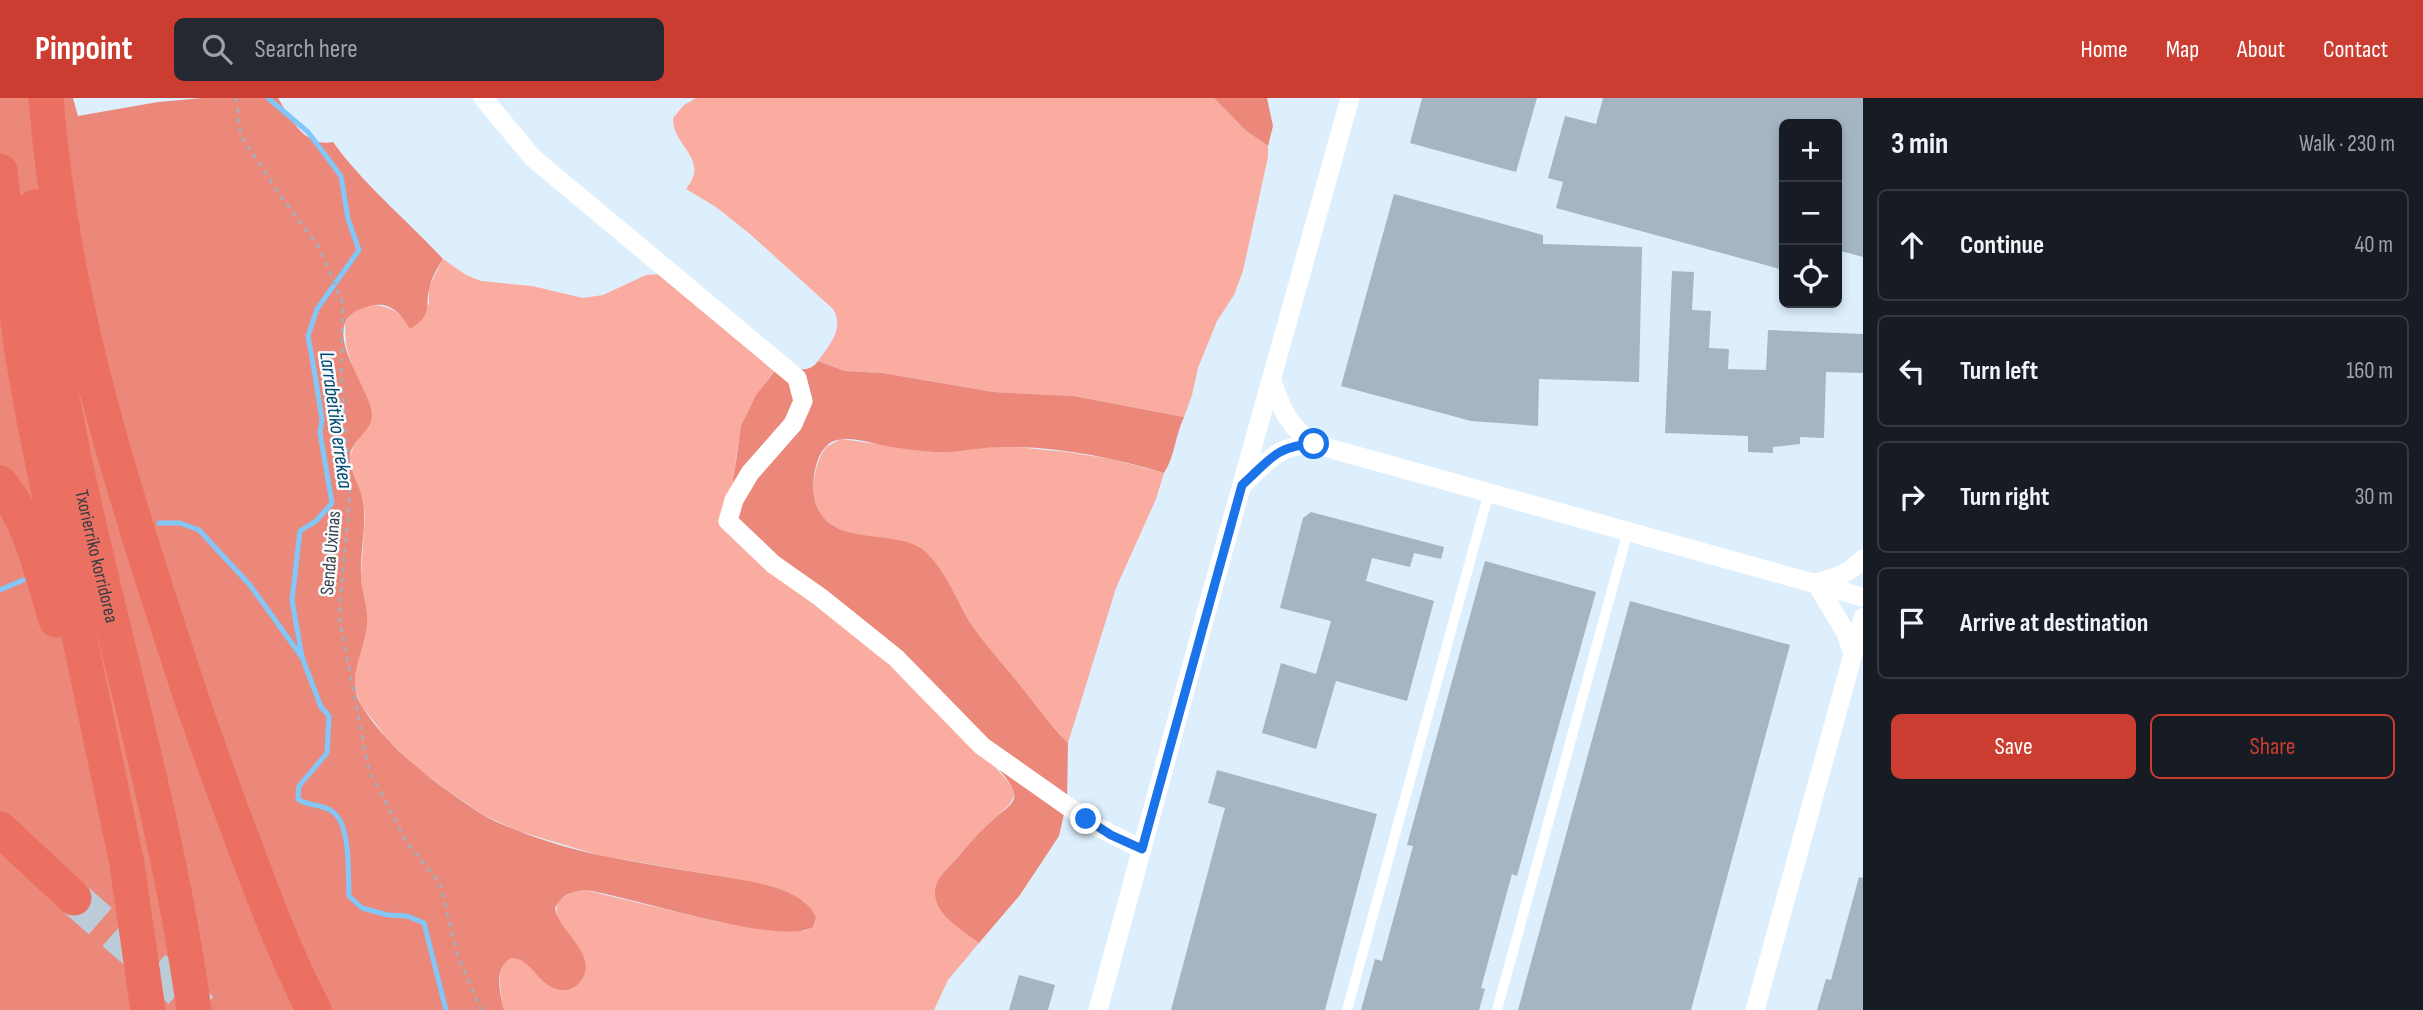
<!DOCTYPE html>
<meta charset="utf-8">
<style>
body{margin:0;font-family:"Sofia Sans Condensed",sans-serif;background:#242831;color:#f1f3f6}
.controls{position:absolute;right:21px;top:21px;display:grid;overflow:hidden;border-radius:10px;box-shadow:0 4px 10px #0003}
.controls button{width:63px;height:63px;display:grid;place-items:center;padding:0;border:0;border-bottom:2px solid #363941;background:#171b24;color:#f1f3f6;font:35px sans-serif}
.stop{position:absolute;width:21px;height:21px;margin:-16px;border:5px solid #1a73e8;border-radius:50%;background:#fff}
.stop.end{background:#1a73e8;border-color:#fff;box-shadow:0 2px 7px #0008}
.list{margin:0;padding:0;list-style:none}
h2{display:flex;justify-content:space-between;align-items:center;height:91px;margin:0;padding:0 28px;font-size:30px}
h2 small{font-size:23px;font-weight:400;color:#9ea1a6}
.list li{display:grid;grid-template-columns:46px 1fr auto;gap:21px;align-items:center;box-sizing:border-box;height:112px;margin:0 14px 14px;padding:0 14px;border:2px solid #363941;border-radius:10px}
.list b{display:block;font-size:26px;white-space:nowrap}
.list em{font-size:23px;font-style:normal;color:#9ea1a6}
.actions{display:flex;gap:14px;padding:21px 28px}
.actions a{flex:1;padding:16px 0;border:2px solid #cb3d31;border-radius:10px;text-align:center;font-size:24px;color:#cb3d31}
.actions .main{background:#cb3d31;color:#fff}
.icon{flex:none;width:38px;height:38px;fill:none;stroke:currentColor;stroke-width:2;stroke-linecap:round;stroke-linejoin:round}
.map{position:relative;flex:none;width:1863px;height:912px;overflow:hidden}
header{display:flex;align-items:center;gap:42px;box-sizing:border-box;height:98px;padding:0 35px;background:#cb3d31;color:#fff}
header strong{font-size:33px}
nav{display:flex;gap:38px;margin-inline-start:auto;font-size:24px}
.search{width:490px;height:63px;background:#242831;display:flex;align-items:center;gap:18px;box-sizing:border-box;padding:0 24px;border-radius:10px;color:#9ea1a6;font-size:26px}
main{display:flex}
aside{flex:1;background:#171b24}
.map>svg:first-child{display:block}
.green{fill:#faaca0}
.forest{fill:#eb887a}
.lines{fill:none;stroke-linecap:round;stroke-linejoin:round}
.stream{stroke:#83c7f9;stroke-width:5}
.building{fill:#a5b5c2}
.highway-tunnel{stroke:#bccbd8;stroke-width:35;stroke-dasharray:35 18;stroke-linecap:butt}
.path{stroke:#a1afba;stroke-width:2.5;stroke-dasharray:5 5;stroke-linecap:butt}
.lane{stroke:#fff;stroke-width:10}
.street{stroke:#fff;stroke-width:19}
.highway{stroke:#eb7061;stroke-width:35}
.route{stroke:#1a73e8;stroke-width:9}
.labels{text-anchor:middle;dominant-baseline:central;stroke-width:5;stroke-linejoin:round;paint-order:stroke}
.street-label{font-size:19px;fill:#363d42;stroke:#f6fafd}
.water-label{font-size:21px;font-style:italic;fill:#004971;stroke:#f6fafd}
</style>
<header>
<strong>Pinpoint</strong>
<div class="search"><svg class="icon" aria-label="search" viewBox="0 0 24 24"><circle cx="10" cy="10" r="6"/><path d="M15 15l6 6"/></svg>Search here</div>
<nav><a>Home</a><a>Map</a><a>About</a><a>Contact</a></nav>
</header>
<main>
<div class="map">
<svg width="1863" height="912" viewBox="0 0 1863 912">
<rect width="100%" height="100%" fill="#ddeffd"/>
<g class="green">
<path d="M 696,0 L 1214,0 L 1245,32 L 1268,48 L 1268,59 L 1243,173 L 1234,197 L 1217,223 L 1198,270 L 1192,297 L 1184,319 L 1074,298 L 993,294 L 883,275 L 845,273 L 818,263 C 829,247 845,231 833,211 L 750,136 L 716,109 L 686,91 C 711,60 672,49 673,20 L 684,7 Z"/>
<path d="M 443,161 L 466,177 L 481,183 L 532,188 L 583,200 L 603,197 L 646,177 L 662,176 L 781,265 C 745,307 737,331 734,386 L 893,570 L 985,658 L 1012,688 L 1015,696 L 1009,707 L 988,726 L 942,776 L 938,806 L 956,828 L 979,845 L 948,882 L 934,912 L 504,912 C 500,897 492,844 524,864 L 585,874 C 586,842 546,826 559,802 L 574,793 L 585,792 L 718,824 L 757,830 L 805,833 L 813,829 L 816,820 L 805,804 L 781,792 L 736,781 L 598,757 L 518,733 L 483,717 L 446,691 L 416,669 L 389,643 L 361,607 L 354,588 L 356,567 L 365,540 L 361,477 L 365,418 L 363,401 L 351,370 L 350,359 L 354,347 L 369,327 L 346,247 L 345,225 C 357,201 389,203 405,222 L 429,206 L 429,189 Z"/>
<path d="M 841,341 L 935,354 L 1006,348 L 1067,354 L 1111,361 L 1164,375 L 1156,401 L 1116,490 L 1068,645 C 1035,611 1000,568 973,529 C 958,507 945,468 923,453 C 894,432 844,448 820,415 C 808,397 814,366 826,349 Z"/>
</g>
<g class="forest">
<path d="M 0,0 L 73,0 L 78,18 L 158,4 L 203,0 L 278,0 C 290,20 305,50 333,44 C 365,88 406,121 443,161 C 438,169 433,177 430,187 C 424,209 434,216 410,231 C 404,221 396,209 383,207 C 375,206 365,209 358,212 C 318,231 372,292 372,317 C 372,334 351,342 350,358 C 349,374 361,388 363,403 C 367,428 360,452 361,477 C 361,493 368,508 367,524 C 366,555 343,580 363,610 C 388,648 421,674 458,700 C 471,709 484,719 499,725 C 531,739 565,750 599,757 C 639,765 679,771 719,778 C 744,782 773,786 795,798 C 805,803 812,810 816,820 L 813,829 C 780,849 630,798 585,792 C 572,793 561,797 555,810 C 558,834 601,857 580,884 C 576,889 568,893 561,892 C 539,890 532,860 511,860 C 493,870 500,895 504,912 L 0,912 Z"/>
<path d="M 1214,0 L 1267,0 L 1273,28 L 1268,48 L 1245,32 Z"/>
<path d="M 818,263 L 845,273 L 883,275 L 993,294 L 1074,298 L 1184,319 C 1175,338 1175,358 1164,375 C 1114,360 1061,349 1008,349 C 983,348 959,355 934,354 C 920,353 906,351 892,349 C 874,347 852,337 834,343 C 814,350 809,392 817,409 C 835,449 894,431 922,451 C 945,469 956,502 971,526 C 984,545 999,562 1014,580 C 1032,602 1048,625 1068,645 L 1067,703 L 1059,738 L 1020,797 L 979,845 C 962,832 926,812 937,785 C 941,775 950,768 957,760 C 970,745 982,731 997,718 C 1004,712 1017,705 1014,694 C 1011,679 970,643 957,632 C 882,559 805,489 728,419 L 741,328 L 756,297 L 781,265 C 794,270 808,277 818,263 Z"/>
</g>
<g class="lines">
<g class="stream">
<path d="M 268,0 L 308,34 L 341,78 L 348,121 L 359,152 L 317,211 L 308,238 L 315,277 L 322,322 L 320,335 L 332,405 L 316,423 L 300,433 L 292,502 L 302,559 L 321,609 L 329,618 L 327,655 L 299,688 L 298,701 C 308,709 322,705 333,714 C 351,727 348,777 349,798 L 362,810 L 388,817 L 407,818 L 424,825 L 446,912"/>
<path d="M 159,425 L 180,425 L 199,432 L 250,487 L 301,558"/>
<path d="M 0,492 L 23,482"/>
</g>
</g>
<g class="building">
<path d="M 1422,0 L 1537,0 L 1516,74 L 1410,45 Z"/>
<path d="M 1603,0 L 1863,0 L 1863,159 L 1837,152 L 1837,26 L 1784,26 L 1784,172 L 1556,110 L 1563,84 L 1548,80 L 1565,18 L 1596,26 Z"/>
<path d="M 1394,96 L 1543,137 L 1543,146 L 1642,149 L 1639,284 L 1539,281 L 1538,328 L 1471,323 L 1341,288 Z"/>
<path d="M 1672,173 L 1694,174 L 1692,212 L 1711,213 L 1709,250 L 1729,251 L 1728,271 L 1766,272 L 1768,232 L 1863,236 L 1863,275 L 1826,274 L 1824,340 L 1800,339 L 1800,346 L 1773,349 L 1773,355 L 1748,354 L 1748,338 L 1665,335 Z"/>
<path d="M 1311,414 L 1444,449 L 1441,461 L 1414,455 L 1410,469 L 1372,460 L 1366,483 L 1434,503 L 1407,603 L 1336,583 L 1316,651 L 1262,635 L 1281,565 L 1316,576 L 1331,523 L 1280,510 L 1303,420 Z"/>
<path d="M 1485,463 L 1596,494 L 1517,778 L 1512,776 L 1481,890 L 1485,891 L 1479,912 L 1361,912 L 1375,861 L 1382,863 L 1413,748 L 1407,747 Z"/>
<path d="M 1630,503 L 1790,547 L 1691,912 L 1518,912 Z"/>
<path d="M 1217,672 L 1377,716 L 1325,912 L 1171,912 L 1225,710 L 1208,705 Z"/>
<path d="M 1859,779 L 1863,780 L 1863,912 L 1817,912 L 1826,881 L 1831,882 Z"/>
<path d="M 1019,877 L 1055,887 L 1048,912 L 1009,912 Z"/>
</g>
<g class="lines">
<path class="highway-tunnel" d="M 74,800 L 202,912"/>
<path class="path" d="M 236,0 L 241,38 L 280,97 L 319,149 L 343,206 L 341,273 L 350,394 L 339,519 L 369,672 L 407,745 L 440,785 L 457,856 L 481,912"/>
<g class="lane">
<path d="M 1347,912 L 1489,394"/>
<path d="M 1497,912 L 1628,433"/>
</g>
<g class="street">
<path d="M 483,0 L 533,60 L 797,280 L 803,303 L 793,326 L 750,375 L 734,402 L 728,423 L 773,466 L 820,499 L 896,560 L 982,648 L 1097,729 L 1142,751"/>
<path d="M 1271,281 C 1282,310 1287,328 1314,346"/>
<path d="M 1242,387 C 1268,364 1276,347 1314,346 L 1863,499"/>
<path d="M 1853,556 L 1846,535 L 1816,485 C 1835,480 1849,476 1863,461"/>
<path d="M 1098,912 L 1206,515 L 1350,0"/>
<path d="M 1755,912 L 1863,520"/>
</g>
<g class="highway">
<path d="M 46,0 C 61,195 116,371 177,556 C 197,620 220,683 244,746 C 265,802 286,859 314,912"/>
<path d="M 0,73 L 21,248 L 35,328 L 127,766 L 148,912"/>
<path id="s1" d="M 35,109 C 43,192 56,273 73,355 C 112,541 168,723 194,912"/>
<path d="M 0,385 C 31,422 42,477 56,522"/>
<path d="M 0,731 L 74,800"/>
</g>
</g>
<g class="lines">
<path class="route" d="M 1086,721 L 1111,737 L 1142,751 L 1242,387 C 1268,364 1276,347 1314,346"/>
</g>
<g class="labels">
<g class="street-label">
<text transform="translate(331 455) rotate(-85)">Senda Uxinas</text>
<text stroke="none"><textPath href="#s1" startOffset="355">Txorierriko korridorea</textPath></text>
</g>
<g class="water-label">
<text transform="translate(336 322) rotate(82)">Larrabeitiko errekea</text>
</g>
</g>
</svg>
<div class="controls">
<button>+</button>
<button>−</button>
<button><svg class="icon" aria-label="locate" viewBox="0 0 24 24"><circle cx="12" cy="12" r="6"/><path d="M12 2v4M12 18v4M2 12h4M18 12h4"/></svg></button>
</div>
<div class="stop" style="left:1314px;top:346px"></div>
<div class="stop end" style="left:1086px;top:721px"></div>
</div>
<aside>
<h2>3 min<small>Walk · 230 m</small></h2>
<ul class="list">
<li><svg class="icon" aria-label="ahead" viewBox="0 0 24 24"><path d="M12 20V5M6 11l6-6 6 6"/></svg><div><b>Continue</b></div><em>40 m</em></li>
<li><svg class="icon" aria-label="left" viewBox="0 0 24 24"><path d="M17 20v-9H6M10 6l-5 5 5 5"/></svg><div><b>Turn left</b></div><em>160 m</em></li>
<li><svg class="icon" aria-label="right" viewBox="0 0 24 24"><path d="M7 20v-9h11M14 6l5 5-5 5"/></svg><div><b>Turn right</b></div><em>30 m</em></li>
<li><svg class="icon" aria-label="arrive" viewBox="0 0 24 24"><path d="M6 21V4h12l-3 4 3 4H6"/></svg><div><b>Arrive at destination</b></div></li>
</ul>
<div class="actions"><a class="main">Save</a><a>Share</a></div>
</aside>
</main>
